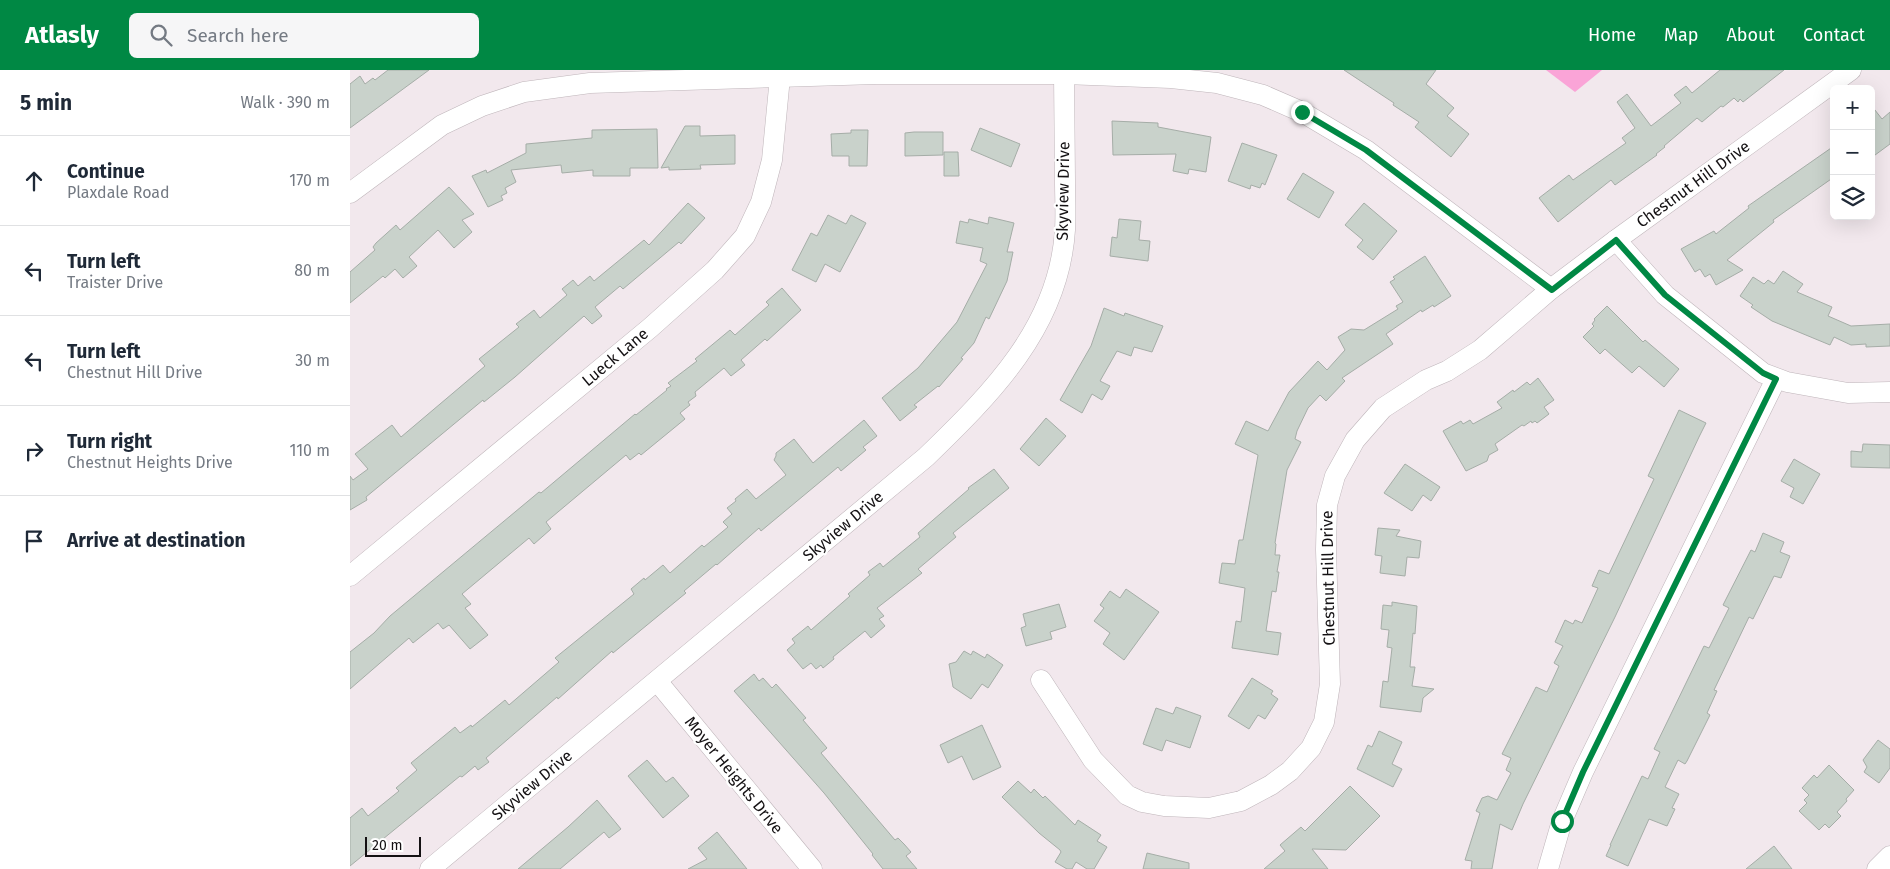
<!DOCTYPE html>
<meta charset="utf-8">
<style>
body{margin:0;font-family:"Fira Sans",sans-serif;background:#f6f6f7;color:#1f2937}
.controls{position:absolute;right:15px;top:15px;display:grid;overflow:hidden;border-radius:8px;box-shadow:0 5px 20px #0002}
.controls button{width:45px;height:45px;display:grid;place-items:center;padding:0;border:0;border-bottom:1px solid #e0e1e3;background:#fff;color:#1f2937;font:25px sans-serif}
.scale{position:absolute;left:15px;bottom:12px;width:56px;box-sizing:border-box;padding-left:5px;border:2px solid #141113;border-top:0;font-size:14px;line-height:18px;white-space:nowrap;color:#141113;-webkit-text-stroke:4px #fff;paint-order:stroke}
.stop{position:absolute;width:15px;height:15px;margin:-11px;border:4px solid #084;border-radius:50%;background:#fff}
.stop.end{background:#084;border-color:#fff;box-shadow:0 1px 5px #0008}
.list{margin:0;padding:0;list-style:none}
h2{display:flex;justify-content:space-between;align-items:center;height:65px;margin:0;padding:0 20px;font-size:21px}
h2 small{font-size:16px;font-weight:400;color:#747a83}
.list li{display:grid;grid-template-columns:32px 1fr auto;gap:15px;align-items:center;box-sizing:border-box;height:90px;padding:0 20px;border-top:1px solid #e0e1e3}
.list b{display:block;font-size:19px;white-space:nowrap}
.list p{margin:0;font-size:16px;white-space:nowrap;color:#747a83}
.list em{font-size:16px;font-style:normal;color:#747a83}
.icon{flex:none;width:28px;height:28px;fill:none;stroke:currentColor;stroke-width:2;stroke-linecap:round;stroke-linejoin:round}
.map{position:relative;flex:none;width:1540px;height:799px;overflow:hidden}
header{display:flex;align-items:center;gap:30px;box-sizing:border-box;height:70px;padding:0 25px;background:#084;color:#fff}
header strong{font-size:24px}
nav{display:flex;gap:28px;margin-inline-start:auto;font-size:18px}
.search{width:350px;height:45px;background:#f6f6f7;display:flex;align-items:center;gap:12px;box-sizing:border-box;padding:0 18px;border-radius:8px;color:#747a83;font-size:19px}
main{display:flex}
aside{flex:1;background:#fff}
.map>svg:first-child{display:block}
.green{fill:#faa4d7}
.building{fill:#c9d2cb;stroke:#a5ada7}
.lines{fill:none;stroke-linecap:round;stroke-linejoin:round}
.minor-casing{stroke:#bfb5ba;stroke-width:21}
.minor{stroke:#fff;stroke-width:20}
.route{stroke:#084;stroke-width:6}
.labels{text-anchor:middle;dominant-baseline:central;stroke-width:4.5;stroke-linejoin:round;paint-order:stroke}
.street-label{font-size:16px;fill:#141113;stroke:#fff}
</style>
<header>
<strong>Atlasly</strong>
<div class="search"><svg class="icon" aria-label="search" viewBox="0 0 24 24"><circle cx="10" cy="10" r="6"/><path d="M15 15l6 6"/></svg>Search here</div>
<nav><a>Home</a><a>Map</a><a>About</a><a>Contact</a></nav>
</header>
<main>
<aside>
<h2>5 min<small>Walk · 390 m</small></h2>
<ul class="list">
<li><svg class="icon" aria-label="ahead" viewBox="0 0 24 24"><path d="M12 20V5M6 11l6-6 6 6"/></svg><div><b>Continue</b><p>Plaxdale Road</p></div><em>170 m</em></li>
<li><svg class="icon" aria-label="left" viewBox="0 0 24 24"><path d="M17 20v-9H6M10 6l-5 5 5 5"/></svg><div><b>Turn left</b><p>Traister Drive</p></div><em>80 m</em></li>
<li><svg class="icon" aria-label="left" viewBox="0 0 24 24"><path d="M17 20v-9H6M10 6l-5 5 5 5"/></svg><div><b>Turn left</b><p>Chestnut Hill Drive</p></div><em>30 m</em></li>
<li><svg class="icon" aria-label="right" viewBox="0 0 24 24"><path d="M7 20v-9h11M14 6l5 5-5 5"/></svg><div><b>Turn right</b><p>Chestnut Heights Drive</p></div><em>110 m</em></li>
<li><svg class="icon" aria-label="arrive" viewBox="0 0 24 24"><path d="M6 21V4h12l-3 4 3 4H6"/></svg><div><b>Arrive at destination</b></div></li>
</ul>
</aside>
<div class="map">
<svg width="1540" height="799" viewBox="0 0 1540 799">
<rect width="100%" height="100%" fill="#f2e8ed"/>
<path class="green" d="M 1196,0 L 1252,0 L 1225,22 Z"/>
<g class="building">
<path d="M 38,0 L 79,0 L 0,58 L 0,14 L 10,6 L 15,14 L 23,8 L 25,10 Z"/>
<path d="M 994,0 L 1086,0 L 1076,14 L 1104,38 L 1097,46 L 1119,64 L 1101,87 L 1065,57 L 1069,52 L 1043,35 L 1044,33 Z"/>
<path d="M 1370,0 L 1434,0 L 1393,32 L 1390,29 L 1388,32 L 1384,28 L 1373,37 L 1371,36 L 1352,52 L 1347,48 L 1314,76 L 1315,77 L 1306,84 L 1307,85 L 1265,115 L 1261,110 L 1208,152 L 1189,128 L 1219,105 L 1223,110 L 1276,73 L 1272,68 L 1285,58 L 1267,32 L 1277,24 L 1301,56 L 1331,33 L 1324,25 L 1336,16 L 1342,23 Z"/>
<path d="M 1521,35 L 1532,49 L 1540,42 L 1540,74 L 1521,88 Z"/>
<path d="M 762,51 L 808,53 L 808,57 L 861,67 L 856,102 L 839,99 L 838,104 L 823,101 L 826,84 L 763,85 Z"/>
<path d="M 335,56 L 350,56 L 350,66 L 385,65 L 385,94 L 350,95 L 351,99 L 319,100 L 319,97 L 311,98 Z"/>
<path d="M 630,58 L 670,74 L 661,97 L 621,80 Z"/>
<path d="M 307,59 L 308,98 L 280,98 L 280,106 L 243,106 L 243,100 L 212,103 L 211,95 L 161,100 L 166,112 L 155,118 L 157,123 L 151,126 L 153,130 L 138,137 L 122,106 L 136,100 L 137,103 L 176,83 L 176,74 L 242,68 L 242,60 Z"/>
<path d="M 501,60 L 518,60 L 517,96 L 499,96 L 499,86 L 482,86 L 481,64 L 501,63 Z"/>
<path d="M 564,62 L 593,62 L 593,85 L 555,86 L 555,63 Z"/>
<path d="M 892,73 L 927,85 L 915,115 L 912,113 L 910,118 L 901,115 L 900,119 L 878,111 Z"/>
<path d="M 1484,76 L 1484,107 L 1423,150 L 1424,152 L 1377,190 L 1393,200 L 1366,215 L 1360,204 L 1355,207 L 1350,199 L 1345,202 L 1331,179 L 1364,161 L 1366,164 L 1399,138 L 1398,136 Z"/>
<path d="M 594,82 L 608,82 L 609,106 L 594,106 Z"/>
<path d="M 953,103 L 984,122 L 969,148 L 937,129 Z"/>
<path d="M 99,117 L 124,144 L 112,150 L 122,162 L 104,178 L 88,160 L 59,187 L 67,196 L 53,208 L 45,199 L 35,208 L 33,206 L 0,233 L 0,202 L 25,180 L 23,177 L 26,173 L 46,155 L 50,160 Z"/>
<path d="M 338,133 L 355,148 L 331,174 L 329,172 L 273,219 L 270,216 L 245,237 L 252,246 L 242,254 L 234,246 L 165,307 L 134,332 L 133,330 L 16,427 L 17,430 L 0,440 L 0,406 L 3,410 L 18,399 L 5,384 L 42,355 L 51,367 L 135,296 L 129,289 L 169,257 L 166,254 L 184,240 L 190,248 L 217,225 L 212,219 L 223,210 L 228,216 L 240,206 L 244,211 L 294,170 L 299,175 Z"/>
<path d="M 1014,133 L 1047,161 L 1023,190 L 1007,177 L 1013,170 L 995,155 Z"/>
<path d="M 478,145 L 496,154 L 501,145 L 516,153 L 490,202 L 475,194 L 466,212 L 442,200 L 461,163 L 467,166 Z"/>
<path d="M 639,147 L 664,153 L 657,182 L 663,182 L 657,211 L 639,249 L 636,247 L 624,273 L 611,288 L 613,289 L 589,317 L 588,316 L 564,335 L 567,337 L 550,351 L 532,328 L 568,298 L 607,252 L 637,194 L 630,191 L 633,178 L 606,173 L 610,151 L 618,153 L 619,149 L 638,154 Z"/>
<path d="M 769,149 L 791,151 L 789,170 L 800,171 L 798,191 L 760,186 L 762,167 L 767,168 Z"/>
<path d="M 1075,186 L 1101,226 L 1084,237 L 1083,235 L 1072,242 L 1071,240 L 1036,264 L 1043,274 L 992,308 L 995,311 L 976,331 L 970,325 L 958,338 L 947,361 L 945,369 L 951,372 L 937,400 L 925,473 L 926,474 L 925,485 L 930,485 L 927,502 L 929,502 L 926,522 L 922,521 L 916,561 L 931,563 L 928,585 L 882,578 L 886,551 L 891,552 L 895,518 L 869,513 L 872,493 L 885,494 L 889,470 L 893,470 L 908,385 L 885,374 L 896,351 L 918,361 L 939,322 L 968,291 L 977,300 L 995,280 L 988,267 L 1001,259 L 1014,260 L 1048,239 L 1046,236 L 1053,232 L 1040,212 L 1045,209 L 1043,207 Z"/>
<path d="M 1433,201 L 1453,214 L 1447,222 L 1482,237 L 1478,246 L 1501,256 L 1540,254 L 1540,276 L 1516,277 L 1516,274 L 1501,275 L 1484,267 L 1480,275 L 1422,251 L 1401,237 L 1403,235 L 1390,226 L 1403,207 L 1414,214 L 1418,210 L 1424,214 Z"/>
<path d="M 432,218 L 451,240 L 417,271 L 415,269 L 391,290 L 395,295 L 381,306 L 374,298 L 345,322 L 346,326 L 338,332 L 340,335 L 330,343 L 335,349 L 291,385 L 289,383 L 280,390 L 276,385 L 196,452 L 201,459 L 184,474 L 179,468 L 112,524 L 121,534 L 115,538 L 138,565 L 120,579 L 99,555 L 93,559 L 88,553 L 63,573 L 59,568 L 0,619 L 0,582 L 24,563 L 40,546 L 189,422 L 191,423 L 285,344 L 286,345 L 317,320 L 316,319 L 321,316 L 318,313 L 347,291 L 345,289 L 380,260 L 385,265 L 419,235 L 416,232 Z"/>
<path d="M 1257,236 L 1293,272 L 1295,270 L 1329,299 L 1314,317 L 1289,296 L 1282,303 L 1255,279 L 1250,284 L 1233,267 L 1244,256 L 1242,254 L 1245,250 L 1244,249 Z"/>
<path d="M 754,238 L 774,246 L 775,243 L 813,256 L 802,282 L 784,277 L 781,286 L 767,281 L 750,311 L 760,316 L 752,330 L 742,324 L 732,343 L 710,330 L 741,276 Z"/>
<path d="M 1188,308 L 1204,330 L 1194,337 L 1199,344 L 1187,353 L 1185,351 L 1182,353 L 1181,351 L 1174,356 L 1172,355 L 1145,374 L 1148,380 L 1139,385 L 1137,391 L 1116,401 L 1093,361 L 1111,351 L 1113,354 L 1120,350 L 1123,354 L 1152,338 L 1147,332 L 1163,320 L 1164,322 L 1177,312 L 1180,315 Z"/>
<path d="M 1329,340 L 1356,353 L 1349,367 L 1265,547 L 1173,734 L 1162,760 L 1150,754 L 1142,799 L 1121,799 L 1122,791 L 1115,790 L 1130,743 L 1126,741 L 1132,728 L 1138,726 L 1147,730 L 1161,703 L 1156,700 L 1161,688 L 1152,684 L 1186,617 L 1197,622 L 1209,596 L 1204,593 L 1213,576 L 1205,572 L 1215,550 L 1223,554 L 1225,550 L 1232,553 L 1248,518 L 1242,516 L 1249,500 L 1259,504 L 1304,409 L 1298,406 Z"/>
<path d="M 696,348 L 716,366 L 689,396 L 670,379 Z"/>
<path d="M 514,350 L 527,366 L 513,377 L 516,380 L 491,401 L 488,397 L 411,461 L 409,458 L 367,495 L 366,494 L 334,521 L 336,523 L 263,583 L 262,581 L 208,629 L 207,627 L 136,688 L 139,692 L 128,700 L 125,696 L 112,707 L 110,706 L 0,796 L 0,748 L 12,738 L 18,746 L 49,721 L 46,718 L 67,700 L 61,693 L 105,657 L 110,663 L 121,655 L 122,657 L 155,630 L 159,635 L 209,592 L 205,588 L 284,524 L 281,519 L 294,508 L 295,510 L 313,495 L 320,503 L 352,475 L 354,477 L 378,457 L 373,452 L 382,444 L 377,438 L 386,431 L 385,429 L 397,419 L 406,429 L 436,405 L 424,390 L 426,386 L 426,383 L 444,369 L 463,393 Z"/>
<path d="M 1513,374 L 1540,375 L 1540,398 L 1501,397 L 1501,381 L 1512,382 Z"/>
<path d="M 1444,389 L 1470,404 L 1453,434 L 1440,427 L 1444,418 L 1431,411 Z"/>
<path d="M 1055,394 L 1090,417 L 1081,431 L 1073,425 L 1062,441 L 1034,423 Z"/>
<path d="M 644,399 L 659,418 L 603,463 L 606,467 L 568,499 L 572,503 L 527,538 L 534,546 L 529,549 L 535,556 L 521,568 L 515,561 L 483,587 L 484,589 L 473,598 L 471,595 L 466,599 L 461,593 L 453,599 L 437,580 L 445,573 L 442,569 L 458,556 L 461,560 L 500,526 L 498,524 L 520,505 L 518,502 L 530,493 L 533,497 L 570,467 L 568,463 L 619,419 L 618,418 Z"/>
<path d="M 1028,458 L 1050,460 L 1046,466 L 1071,471 L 1069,488 L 1057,487 L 1055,506 L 1030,503 L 1032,486 L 1025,485 Z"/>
<path d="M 1413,463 L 1434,472 L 1430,482 L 1440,486 L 1431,508 L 1424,506 L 1403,549 L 1399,547 L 1364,620 L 1367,621 L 1357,643 L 1360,645 L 1337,691 L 1335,694 L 1328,690 L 1315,717 L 1329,724 L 1322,738 L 1325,739 L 1317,756 L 1299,749 L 1278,796 L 1256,786 L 1261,775 L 1260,775 L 1292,706 L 1298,709 L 1310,682 L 1304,679 L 1354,576 L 1359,578 L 1379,538 L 1373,535 L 1401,480 L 1405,482 Z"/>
<path d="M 776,519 L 809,542 L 774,590 L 753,574 L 760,563 L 744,551 L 754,538 L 750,535 L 760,521 L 770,528 Z"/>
<path d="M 1042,532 L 1067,536 L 1065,564 L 1063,563 L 1060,597 L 1065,597 L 1062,616 L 1084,619 L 1073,628 L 1071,642 L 1030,637 L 1033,611 L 1038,612 L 1042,578 L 1037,577 L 1039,560 L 1031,559 L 1033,535 L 1042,536 Z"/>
<path d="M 709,534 L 716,557 L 700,562 L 702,569 L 676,576 L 671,558 L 676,556 L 673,544 Z"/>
<path d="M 614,581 L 621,585 L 623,581 L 635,588 L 637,584 L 653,595 L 638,618 L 632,614 L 621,629 L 603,617 L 599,594 L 606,592 Z"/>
<path d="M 404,604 L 409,611 L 413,608 L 422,618 L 426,614 L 456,648 L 453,650 L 477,678 L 471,683 L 545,770 L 548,768 L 554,774 L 561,782 L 556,786 L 567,799 L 533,799 L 522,785 L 523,784 L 474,723 L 384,621 Z"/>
<path d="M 902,608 L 923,621 L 921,624 L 928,629 L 915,649 L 908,645 L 899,659 L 878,646 Z"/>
<path d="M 826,637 L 851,646 L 840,678 L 816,670 L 812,681 L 793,674 L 806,638 L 823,644 Z"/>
<path d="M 632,655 L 651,697 L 623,710 L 612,686 L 598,693 L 590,675 Z"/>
<path d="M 1029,661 L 1052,672 L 1042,694 L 1052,699 L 1043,717 L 1007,699 L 1018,675 L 1022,677 Z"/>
<path d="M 1528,670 L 1540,679 L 1540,698 L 1529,713 L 1514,702 L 1517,697 L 1513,690 Z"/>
<path d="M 297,690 L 316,712 L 323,707 L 339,726 L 313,748 L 278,706 Z"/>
<path d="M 1479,695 L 1504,720 L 1496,729 L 1497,731 L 1487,742 L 1491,746 L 1479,758 L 1475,754 L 1469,760 L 1449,741 L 1457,733 L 1454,730 L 1459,725 L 1452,718 L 1464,705 L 1467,708 Z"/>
<path d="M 668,711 L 681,723 L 684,719 L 693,728 L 695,726 L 725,755 L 728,750 L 751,765 L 747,771 L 757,777 L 744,799 L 737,799 L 726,792 L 722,799 L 717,799 L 705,792 L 711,782 L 710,780 L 689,763 L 652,727 Z"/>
<path d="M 1000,716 L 1030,746 L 996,780 L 962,779 L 978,799 L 914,799 L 935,781 L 930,775 L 951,757 L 955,761 Z"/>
<path d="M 247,730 L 271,759 L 259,768 L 254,762 L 210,799 L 168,799 L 218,757 Z"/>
<path d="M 367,762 L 397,799 L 338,799 L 357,789 L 348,778 Z"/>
<path d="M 1424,776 L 1442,799 L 1396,799 Z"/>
<path d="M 797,783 L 839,793 L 839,799 L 793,799 Z"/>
</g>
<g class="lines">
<defs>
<g id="minor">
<path d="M 0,123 L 92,55 L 132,36 L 174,22 L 240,13 L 526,4 L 714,4 L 821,8 L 867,13 L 913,25 L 952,42 L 1016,80 L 1201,219"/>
<path d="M 1266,170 L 1315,225 L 1413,303 L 1437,312 L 1498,323 L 1540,322"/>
<path d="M 0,506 L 300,258 L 365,200 L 395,166 L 411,132 L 422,90 L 430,7"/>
<path d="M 691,610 L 743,690 L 777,725 L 792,732 L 814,736 L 859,738 L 891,731 L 921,715 L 940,701 L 961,678 L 974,652 L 980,614 L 976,480 L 977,435 L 985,406 L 1005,370 L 1033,338 L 1076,310 L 1097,301 L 1130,280 L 1201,219 L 1266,170 L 1501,0"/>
<path d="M 307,611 L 462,799"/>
<path d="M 80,799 L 576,387 C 641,324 709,257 715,160 C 716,144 715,127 715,111 C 715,75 714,40 714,4"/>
<path d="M 1198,799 L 1212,751 L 1233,702 L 1426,309"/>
<path d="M 1527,799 L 1540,786"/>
</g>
</defs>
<use href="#minor" class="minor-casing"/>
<use href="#minor" class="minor"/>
</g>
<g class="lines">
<path class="route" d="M 952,42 L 1016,80 L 1202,220 L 1266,170 L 1315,225 L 1413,303 L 1426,309 L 1233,702 L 1212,751"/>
</g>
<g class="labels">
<g class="street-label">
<text transform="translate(1343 114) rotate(-36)">Chestnut Hill Drive</text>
<text transform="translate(713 121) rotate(-89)">Skyview Drive</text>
<text transform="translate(265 287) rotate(-40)">Lueck Lane</text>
<text transform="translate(493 456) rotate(-40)">Skyview Drive</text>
<text transform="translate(978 508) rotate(-91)">Chestnut Hill Drive</text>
<text transform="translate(384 705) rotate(51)">Moyer Heights Drive</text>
<text transform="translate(182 715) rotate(-40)">Skyview Drive</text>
</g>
</g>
</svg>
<div class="controls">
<button>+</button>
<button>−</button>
<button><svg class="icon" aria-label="layers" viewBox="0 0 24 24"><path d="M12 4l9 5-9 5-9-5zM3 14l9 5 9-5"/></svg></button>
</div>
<div class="scale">20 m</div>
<div class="stop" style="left:1212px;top:751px"></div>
<div class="stop end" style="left:952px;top:42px"></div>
</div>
</main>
